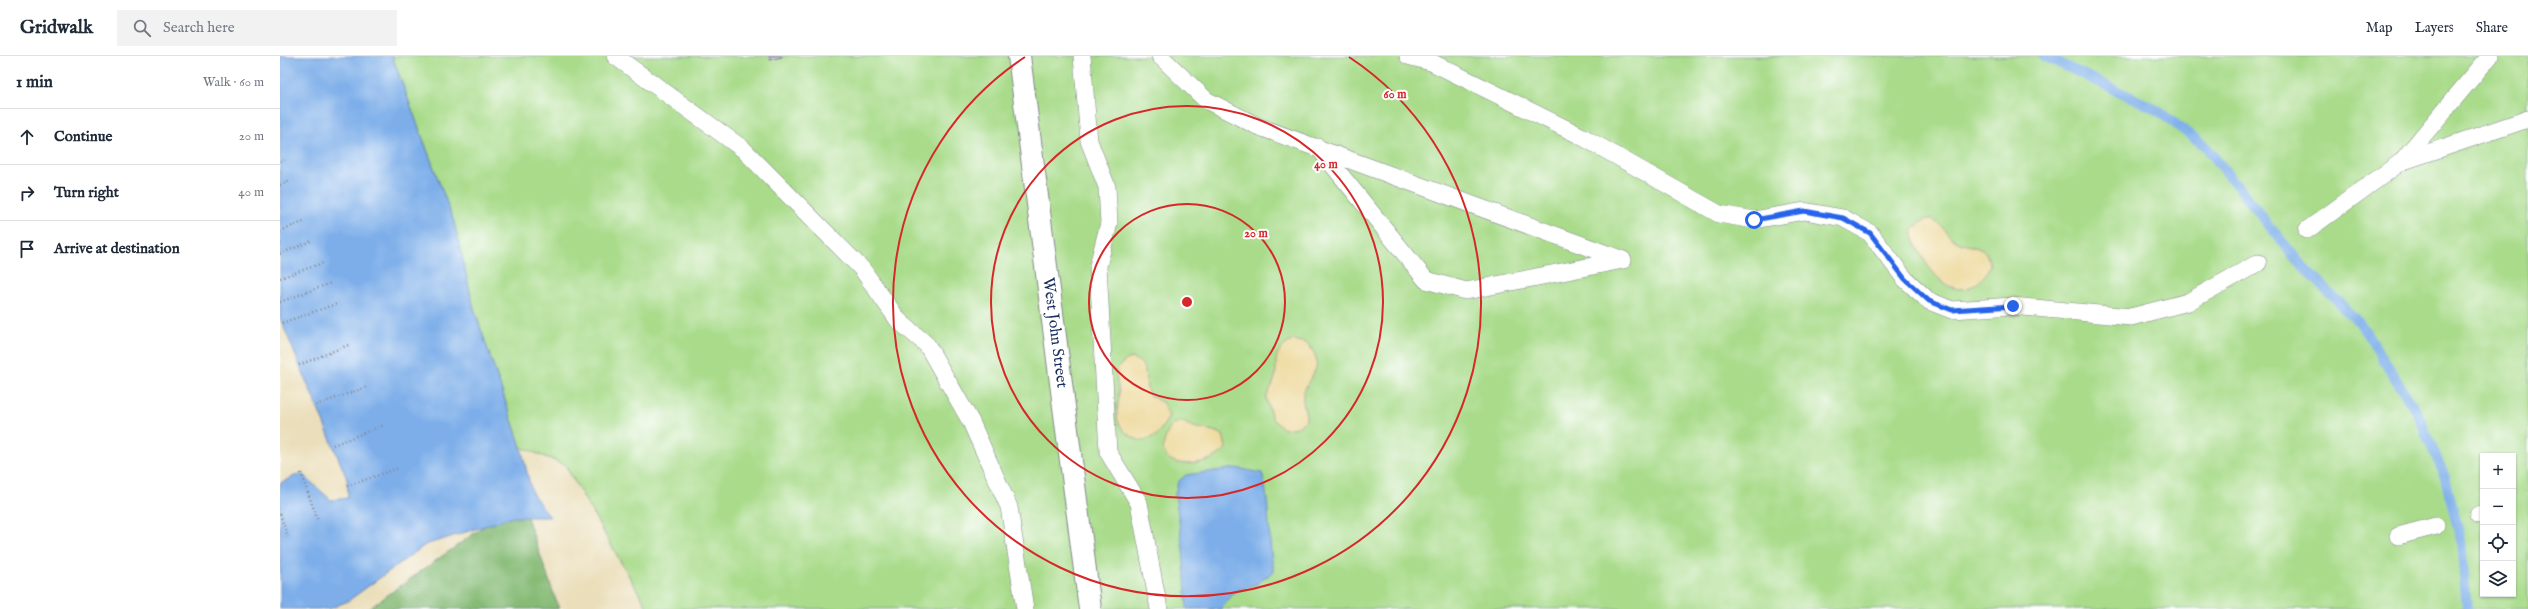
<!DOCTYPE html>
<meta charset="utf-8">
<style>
body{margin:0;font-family:"IM FELL English",serif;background:#f2f2f3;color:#1f2937}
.controls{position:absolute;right:12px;bottom:12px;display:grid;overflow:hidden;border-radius:0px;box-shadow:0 1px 3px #0004}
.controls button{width:36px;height:36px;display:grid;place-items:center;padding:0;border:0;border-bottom:1px solid #e0e1e3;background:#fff;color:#1f2937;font:20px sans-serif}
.stop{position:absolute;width:12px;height:12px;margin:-9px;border:3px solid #2563eb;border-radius:50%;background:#fff}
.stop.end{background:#2563eb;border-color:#fff;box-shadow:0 1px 4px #0008}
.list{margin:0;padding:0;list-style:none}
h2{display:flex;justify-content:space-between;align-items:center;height:52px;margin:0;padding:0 16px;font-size:17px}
h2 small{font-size:13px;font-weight:400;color:#747a83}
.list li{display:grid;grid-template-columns:26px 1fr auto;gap:12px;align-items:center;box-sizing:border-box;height:56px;padding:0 16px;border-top:1px solid #e0e1e3}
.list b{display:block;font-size:15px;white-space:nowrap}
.list em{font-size:13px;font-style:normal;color:#747a83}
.icon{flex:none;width:22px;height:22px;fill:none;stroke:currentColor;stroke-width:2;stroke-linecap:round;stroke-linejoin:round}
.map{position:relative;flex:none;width:2248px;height:553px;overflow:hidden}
header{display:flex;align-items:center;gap:24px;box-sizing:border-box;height:56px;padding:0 20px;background:#fff;border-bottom:1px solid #e0e1e3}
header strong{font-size:19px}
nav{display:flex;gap:22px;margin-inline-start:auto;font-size:14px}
.search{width:280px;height:36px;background:#f2f2f3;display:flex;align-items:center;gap:10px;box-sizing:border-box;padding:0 14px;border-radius:0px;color:#747a83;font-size:15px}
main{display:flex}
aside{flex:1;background:#fff}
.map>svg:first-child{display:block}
.green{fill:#a9db8a;stroke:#628574;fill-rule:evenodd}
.forest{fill:#86bb76;stroke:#50756a}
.sand{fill:#eeda9e;stroke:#84847e}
.water{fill:#7daee9;stroke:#4c6ea4}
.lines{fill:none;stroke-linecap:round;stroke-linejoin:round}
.stream{stroke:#7daee9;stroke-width:10}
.building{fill:#c7a1da}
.lane-casing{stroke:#83878c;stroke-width:18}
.street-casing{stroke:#83878c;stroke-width:24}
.path{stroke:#83878c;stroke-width:2.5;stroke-dasharray:1 3;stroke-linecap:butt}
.lane{stroke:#fff;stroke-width:17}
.street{stroke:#fff;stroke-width:22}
.route{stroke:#2563eb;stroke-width:5}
.ring{fill:none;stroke:#d62828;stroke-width:2}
.labels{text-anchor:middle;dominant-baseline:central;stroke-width:4;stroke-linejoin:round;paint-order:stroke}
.street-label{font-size:16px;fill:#1b2f5e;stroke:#fff}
.centre{fill:#d62828;stroke:#fff;stroke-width:2}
.ring-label{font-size:12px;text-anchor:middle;font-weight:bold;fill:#d62828;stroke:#fff;stroke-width:4;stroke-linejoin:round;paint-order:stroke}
</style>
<header>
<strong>Gridwalk</strong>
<div class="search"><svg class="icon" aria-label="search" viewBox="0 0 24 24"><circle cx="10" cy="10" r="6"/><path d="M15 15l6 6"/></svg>Search here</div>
<nav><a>Map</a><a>Layers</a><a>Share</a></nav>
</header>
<main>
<aside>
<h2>1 min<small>Walk · 60 m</small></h2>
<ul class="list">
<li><svg class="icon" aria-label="ahead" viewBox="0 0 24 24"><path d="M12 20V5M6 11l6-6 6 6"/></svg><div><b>Continue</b></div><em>20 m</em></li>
<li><svg class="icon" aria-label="right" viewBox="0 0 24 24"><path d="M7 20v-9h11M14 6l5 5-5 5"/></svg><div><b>Turn right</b></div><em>40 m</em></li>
<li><svg class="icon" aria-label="arrive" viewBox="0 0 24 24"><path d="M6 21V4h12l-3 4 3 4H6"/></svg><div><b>Arrive at destination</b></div></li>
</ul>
</aside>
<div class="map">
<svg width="2248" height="553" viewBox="0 0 2248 553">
<rect width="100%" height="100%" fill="#fff"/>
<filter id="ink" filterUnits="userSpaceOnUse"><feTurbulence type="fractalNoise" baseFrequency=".025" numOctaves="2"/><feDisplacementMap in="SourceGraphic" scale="8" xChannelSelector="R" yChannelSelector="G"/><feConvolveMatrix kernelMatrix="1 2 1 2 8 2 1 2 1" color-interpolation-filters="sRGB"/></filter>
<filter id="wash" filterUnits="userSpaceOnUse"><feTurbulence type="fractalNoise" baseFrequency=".012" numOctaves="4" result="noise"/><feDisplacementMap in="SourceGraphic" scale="16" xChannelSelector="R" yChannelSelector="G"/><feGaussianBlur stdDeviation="0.9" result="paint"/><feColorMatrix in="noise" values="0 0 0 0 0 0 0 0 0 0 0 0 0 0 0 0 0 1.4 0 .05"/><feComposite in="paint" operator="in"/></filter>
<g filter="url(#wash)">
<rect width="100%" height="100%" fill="#ebdfbb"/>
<path class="green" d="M 112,0 L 2248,0 L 2248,553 L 368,553 L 285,409 L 241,391 L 194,253 L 174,166 ZM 2203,400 L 2233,400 L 2233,538 L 2203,538 Z"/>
<path class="forest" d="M 241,444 L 279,553 L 88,553 Z"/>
<g class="sand">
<path d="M 1646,163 C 1662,164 1664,177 1676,185 C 1686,191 1697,189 1706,197 L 1710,208 C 1705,228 1683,241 1664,227 C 1652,219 1630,187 1633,172 Z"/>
<path d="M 1013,284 L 1027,287 C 1049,313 1028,316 1023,340 C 1022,348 1027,356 1026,364 L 1018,371 L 1004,373 L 992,363 L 986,342 C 988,336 992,331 994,325 C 1000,305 988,299 1013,284 Z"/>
<path d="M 850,302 C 871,306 863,325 869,339 L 883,347 L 889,361 L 877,379 L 863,385 C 851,383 839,373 837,361 C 836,353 840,344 839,336 C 836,319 832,312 850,302 Z"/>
<path d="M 898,366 L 904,366 C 915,375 930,371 943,379 L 946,392 C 932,412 870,418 886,380 C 889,373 891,369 898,366 Z"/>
</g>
<g class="water">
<path d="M 0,0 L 112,0 L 174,166 L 194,253 L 241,391 L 252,437 L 270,461 L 233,461 L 145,489 L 68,545 L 49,553 L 0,553 L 0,427 L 21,417 L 51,444 L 68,442 L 67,423 L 0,262 Z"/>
<path d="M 956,412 L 982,417 C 991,449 987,482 994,515 L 977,528 L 955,536 L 940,553 L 907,553 L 903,493 L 895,438 L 898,426 L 906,419 Z"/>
</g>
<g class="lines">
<path class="stream" d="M 1764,0 L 1874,52 L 1926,91 L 2017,204 L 2082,270 L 2136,355 L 2165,421 L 2181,485 L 2187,553"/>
</g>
<g id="blocks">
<path class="building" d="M 489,0 L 502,0 L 502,1 L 490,4 Z"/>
</g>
</g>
<g filter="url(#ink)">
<use href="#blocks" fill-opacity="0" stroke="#83878c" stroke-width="1"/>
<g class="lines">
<defs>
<g id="lane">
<path d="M 335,0 L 463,93 L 582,213 L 618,264 L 647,289 L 691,366 L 729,451 L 745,553"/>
<path d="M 802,0 L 809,85 L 827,131 L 829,167 L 818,210 L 828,396 L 859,447 L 879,553"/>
<path d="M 880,0 L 926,44 L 977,70 L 1343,204 L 1186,235 L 1146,224 L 1038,91"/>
<path d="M 1128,0 L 1151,6 L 1301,80 L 1439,158 L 1474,164 L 1524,155 L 1563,162 L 1590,177 L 1625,223 L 1649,245 L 1672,254 L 1733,250 L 1851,261 L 1908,246 L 1978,207"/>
<path d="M 2121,106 L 2210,0"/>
<path d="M 2027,174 L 2121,106 L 2248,63"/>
<path d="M 2198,459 L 2203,457"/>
<path d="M 2118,480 L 2156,470"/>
</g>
<g id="street">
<path id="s1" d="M 739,0 L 810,553"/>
</g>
</defs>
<use href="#lane" class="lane-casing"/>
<use href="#street" class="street-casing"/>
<g class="path">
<path d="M 0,106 L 4,104"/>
<path d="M 0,129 L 10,125"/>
<path d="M 0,175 L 25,165"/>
<path d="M 0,198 L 31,185"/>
<path d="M 0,222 L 43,207"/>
<path d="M 0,246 L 51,227"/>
<path d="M 2,267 L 56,248"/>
<path d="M 19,309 L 71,288"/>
<path d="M 36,349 L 87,331"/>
<path d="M 53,389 L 104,369"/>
<path d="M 21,417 L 38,465"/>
<path d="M 67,430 L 119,412"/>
<path d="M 0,458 L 8,481"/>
</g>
<use href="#lane" class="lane"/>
<use href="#street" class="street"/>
</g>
</g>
<g class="lines" filter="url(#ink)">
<path class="route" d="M 1474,164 L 1524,155 L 1563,162 L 1590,177 L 1625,223 L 1649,245 L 1672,254 L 1733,250"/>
</g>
<g class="ring">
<circle cx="907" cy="246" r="98"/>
<circle cx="907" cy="246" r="196"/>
<path d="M1069 1A294 294 0 1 1 745 1"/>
</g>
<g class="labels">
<g class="street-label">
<text stroke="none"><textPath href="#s1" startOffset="279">West John Street</textPath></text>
</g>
</g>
<circle cx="907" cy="246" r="6" class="centre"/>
<g class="ring-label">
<text x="1115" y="42">60 m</text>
<text x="1046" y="112">40 m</text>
<text x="976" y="181">20 m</text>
</g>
</svg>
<div class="controls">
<button>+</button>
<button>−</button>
<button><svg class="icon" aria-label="locate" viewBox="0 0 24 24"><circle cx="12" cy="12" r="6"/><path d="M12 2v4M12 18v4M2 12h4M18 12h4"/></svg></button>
<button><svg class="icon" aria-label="layers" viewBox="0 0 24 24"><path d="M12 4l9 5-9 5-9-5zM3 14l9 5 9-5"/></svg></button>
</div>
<div class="stop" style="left:1474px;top:164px"></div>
<div class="stop end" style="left:1733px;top:250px"></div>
</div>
</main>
